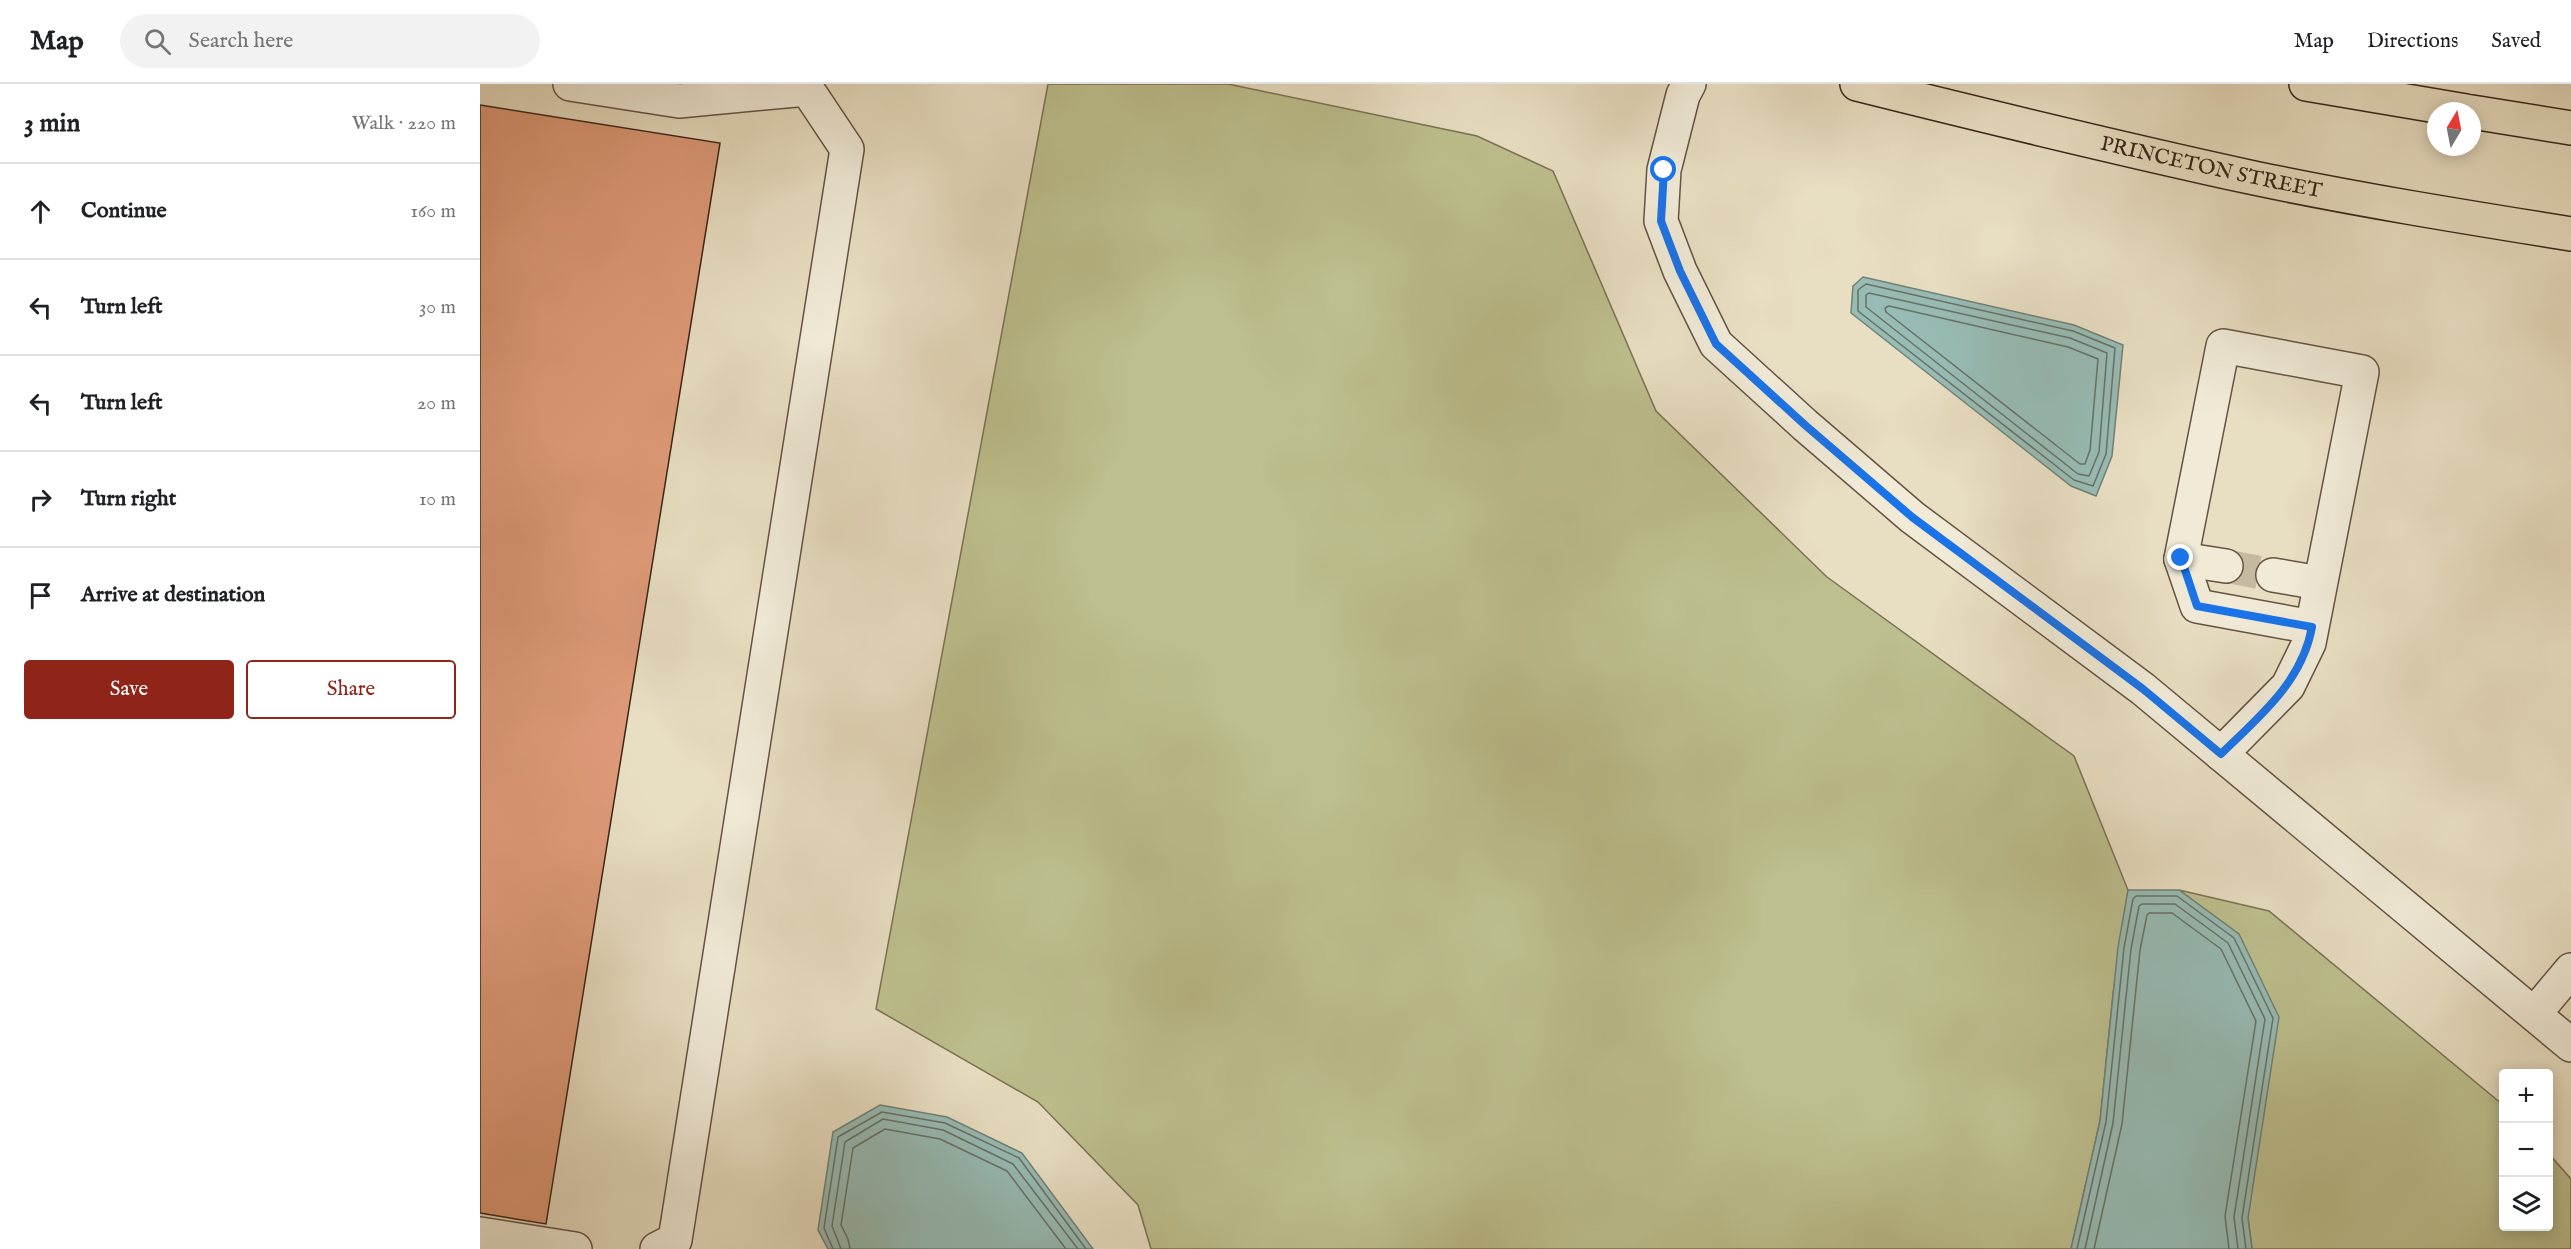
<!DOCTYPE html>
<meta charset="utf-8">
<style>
body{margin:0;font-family:"IM FELL English",serif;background:#f2f2f2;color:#202124}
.controls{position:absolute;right:18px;bottom:18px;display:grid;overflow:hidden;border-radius:6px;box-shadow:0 3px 15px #0003}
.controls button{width:54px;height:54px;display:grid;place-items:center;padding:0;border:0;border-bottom:2px solid #e0e0e0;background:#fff;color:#202124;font:30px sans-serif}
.compass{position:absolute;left:1947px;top:18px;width:54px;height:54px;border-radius:50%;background:#fff;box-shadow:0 3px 15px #0003;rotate:10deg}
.stop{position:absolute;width:18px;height:18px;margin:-14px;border:4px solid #1a73e8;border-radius:50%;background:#fff}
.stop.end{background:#1a73e8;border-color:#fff;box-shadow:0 2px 6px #0008}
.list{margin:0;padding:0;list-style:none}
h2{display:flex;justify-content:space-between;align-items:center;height:78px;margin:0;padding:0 24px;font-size:26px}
h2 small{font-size:20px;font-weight:400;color:#757577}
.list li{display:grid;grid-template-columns:39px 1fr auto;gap:18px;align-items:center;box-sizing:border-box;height:96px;padding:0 24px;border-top:2px solid #e0e0e0}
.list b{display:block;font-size:22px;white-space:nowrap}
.list em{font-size:20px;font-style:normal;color:#757577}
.actions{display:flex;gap:12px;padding:18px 24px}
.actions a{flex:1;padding:14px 0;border:2px solid #8f2418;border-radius:6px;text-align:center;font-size:21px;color:#8f2418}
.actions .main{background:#8f2418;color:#fff}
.icon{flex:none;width:33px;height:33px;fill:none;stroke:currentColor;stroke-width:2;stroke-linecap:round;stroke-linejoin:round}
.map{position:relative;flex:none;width:2091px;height:1165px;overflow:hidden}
header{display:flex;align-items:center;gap:36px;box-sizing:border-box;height:84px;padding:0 30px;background:#fff;border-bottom:2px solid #e0e0e0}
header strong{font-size:28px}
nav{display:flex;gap:33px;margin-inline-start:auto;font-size:21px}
.search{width:420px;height:54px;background:#f2f2f2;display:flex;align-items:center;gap:15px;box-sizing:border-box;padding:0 21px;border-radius:33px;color:#757577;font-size:22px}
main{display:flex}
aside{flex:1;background:#fff}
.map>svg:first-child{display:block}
.green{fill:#bdbf8e;stroke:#7a7254;stroke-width:1.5}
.water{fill:#97bcb5;stroke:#718077;stroke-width:1.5}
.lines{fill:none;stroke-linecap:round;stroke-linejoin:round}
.shore{stroke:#687067;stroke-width:1.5}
.building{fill:#de9a78;stroke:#382519;stroke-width:1.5}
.minor-tunnel{stroke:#c5b9a0;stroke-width:33;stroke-dasharray:33 16;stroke-linecap:butt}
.minor-casing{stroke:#645343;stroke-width:36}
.major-casing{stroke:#382519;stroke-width:36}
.minor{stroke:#f0ead7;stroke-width:33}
.major{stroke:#e8dec2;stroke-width:33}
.route{stroke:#1a73e8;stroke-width:8}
.labels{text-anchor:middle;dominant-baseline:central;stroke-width:4.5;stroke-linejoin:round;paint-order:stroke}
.street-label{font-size:21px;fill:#382519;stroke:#f0ead7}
</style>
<header>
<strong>Map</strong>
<div class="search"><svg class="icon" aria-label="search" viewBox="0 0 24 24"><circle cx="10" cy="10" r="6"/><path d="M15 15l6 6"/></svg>Search here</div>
<nav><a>Map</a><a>Directions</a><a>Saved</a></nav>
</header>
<main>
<aside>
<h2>3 min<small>Walk · 220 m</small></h2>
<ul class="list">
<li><svg class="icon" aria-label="ahead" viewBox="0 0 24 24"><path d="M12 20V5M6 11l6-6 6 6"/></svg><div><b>Continue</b></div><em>160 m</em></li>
<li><svg class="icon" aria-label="left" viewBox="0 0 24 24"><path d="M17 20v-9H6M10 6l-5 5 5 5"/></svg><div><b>Turn left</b></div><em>30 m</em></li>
<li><svg class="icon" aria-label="left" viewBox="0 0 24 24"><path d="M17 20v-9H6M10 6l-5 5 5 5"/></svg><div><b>Turn left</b></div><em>20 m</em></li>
<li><svg class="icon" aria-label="right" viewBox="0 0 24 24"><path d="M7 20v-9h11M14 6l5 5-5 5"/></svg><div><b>Turn right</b></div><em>10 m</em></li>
<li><svg class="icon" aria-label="arrive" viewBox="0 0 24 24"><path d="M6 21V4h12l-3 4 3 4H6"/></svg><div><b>Arrive at destination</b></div></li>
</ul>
<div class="actions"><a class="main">Save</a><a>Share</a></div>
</aside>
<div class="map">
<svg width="2091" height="1165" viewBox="0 0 2091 1165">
<rect width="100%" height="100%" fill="#e8dec2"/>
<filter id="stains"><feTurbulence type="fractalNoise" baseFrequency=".00333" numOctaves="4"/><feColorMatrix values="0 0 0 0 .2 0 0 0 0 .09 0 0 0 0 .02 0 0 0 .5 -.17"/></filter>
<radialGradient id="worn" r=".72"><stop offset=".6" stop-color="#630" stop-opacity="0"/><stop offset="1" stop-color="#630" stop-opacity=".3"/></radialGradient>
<g class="green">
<path d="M 568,0 L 748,0 L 997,52 L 1073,87 L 1176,327 L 1347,493 L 1594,672 L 1648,806 L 1633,910 L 1620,1037 L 1591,1165 L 671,1165 L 658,1121 L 558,1018 L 396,925 Z"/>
<path d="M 1699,806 L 1789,827 L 2022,1020 L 2024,1142 L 2068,1142 L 2069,1070 L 2091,1095 L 2091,1165 L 1772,1165 L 1768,1134 L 1759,851 Z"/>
</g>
<g class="water">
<path d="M 1383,193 L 1594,241 L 1643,261 L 1632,372 L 1616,412 L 1591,402 L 1371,229 L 1373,202 Z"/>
<path d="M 1648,806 L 1699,806 L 1759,850 L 1799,933 L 1768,1134 L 1772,1165 L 1591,1165 L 1620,1037 L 1638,863 Z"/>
<path d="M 400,1021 L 467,1033 L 542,1069 L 613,1165 L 348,1165 L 338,1146 L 353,1048 Z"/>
</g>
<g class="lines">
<g class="shore">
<path d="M 1386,200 L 1593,247 L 1635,264 L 1626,370 L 1613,402 L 1594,396 L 1378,227 L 1378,206 Z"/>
<path d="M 1389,209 L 1590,254 L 1627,269 L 1619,368 L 1609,392 L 1598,390 L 1386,223 L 1386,211 Z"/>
<path d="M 1409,222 L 1588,263 L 1618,275 L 1610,366 L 1605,380 L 1600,380 L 1406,228 L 1405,224 Z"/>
<path d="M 353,1165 L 344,1144 L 358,1053 L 402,1028 L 465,1039 L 539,1074 L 606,1165"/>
<path d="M 361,1165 L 352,1142 L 365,1058 L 403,1035 L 463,1046 L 533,1080 L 598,1165"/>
<path d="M 370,1165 L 368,1155 L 361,1141 L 373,1064 L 405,1045 L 460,1055 L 527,1087 L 586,1165"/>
<path d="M 1597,1165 L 1626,1038 L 1644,864 L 1653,815 L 1656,812 L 1697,812 L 1754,854 L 1793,934 L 1762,1134 L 1766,1165"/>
<path d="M 1605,1165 L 1633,1039 L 1651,865 L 1659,822 L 1662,820 L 1695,820 L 1748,859 L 1785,935 L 1754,1133 L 1758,1165"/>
<path d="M 1614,1165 L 1642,1040 L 1660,866 L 1667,831 L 1669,829 L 1692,829 L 1741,865 L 1776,937 L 1745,1132 L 1749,1165"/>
</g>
</g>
<path class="building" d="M 0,21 L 240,59 L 66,1140 L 0,1129 Z"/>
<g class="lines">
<path class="minor-tunnel" d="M 1746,482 L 1793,491"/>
<defs>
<g id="minor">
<path d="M 90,0 L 199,17 L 327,5 L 367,65 L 195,1156 L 177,1165"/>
<path d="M 1209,0 L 1203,11 L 1184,86 L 1181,137 L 1200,187 L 1236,260 L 1325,341 L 1432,433 L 1663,605 L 2091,961"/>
<path d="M 1701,475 L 1746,482"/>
<path d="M 1793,491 L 1840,499"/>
<path d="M 1741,670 L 1808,602 L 1829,559 L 1882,288 L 1743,262 L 1701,475 L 1717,522 L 1832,543"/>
<path d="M 2055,929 L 2091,886"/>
<path d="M 0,1150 L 95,1165"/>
</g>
<g id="major">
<path id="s1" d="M 1377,0 C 1509,33 1641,65 1774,94 C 1879,116 1985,133 2091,150"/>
<path d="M 1826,0 L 1986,27"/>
<path d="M 1992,28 L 2091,44"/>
</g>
</defs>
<use href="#minor" class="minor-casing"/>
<use href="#major" class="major-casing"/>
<use href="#minor" class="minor"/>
<use href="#major" class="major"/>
</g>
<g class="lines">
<path class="route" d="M 1184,86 L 1181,137 L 1200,187 L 1236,260 L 1325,341 L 1432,433 L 1663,605 L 1741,670 C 1780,632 1822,598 1832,543 L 1717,522 L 1701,474"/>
</g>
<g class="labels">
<g class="street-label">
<text stroke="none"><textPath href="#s1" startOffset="364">PRINCETON STREET</textPath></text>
</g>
</g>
<rect width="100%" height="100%" filter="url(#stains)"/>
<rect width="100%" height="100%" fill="url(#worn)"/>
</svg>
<div class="controls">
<button>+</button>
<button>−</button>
<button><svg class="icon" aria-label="layers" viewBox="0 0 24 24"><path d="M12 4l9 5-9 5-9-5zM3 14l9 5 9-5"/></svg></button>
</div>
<svg class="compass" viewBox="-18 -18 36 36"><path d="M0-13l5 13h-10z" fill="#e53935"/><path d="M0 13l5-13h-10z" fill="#757577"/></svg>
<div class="stop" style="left:1184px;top:86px"></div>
<div class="stop end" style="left:1701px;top:474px"></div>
</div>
</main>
